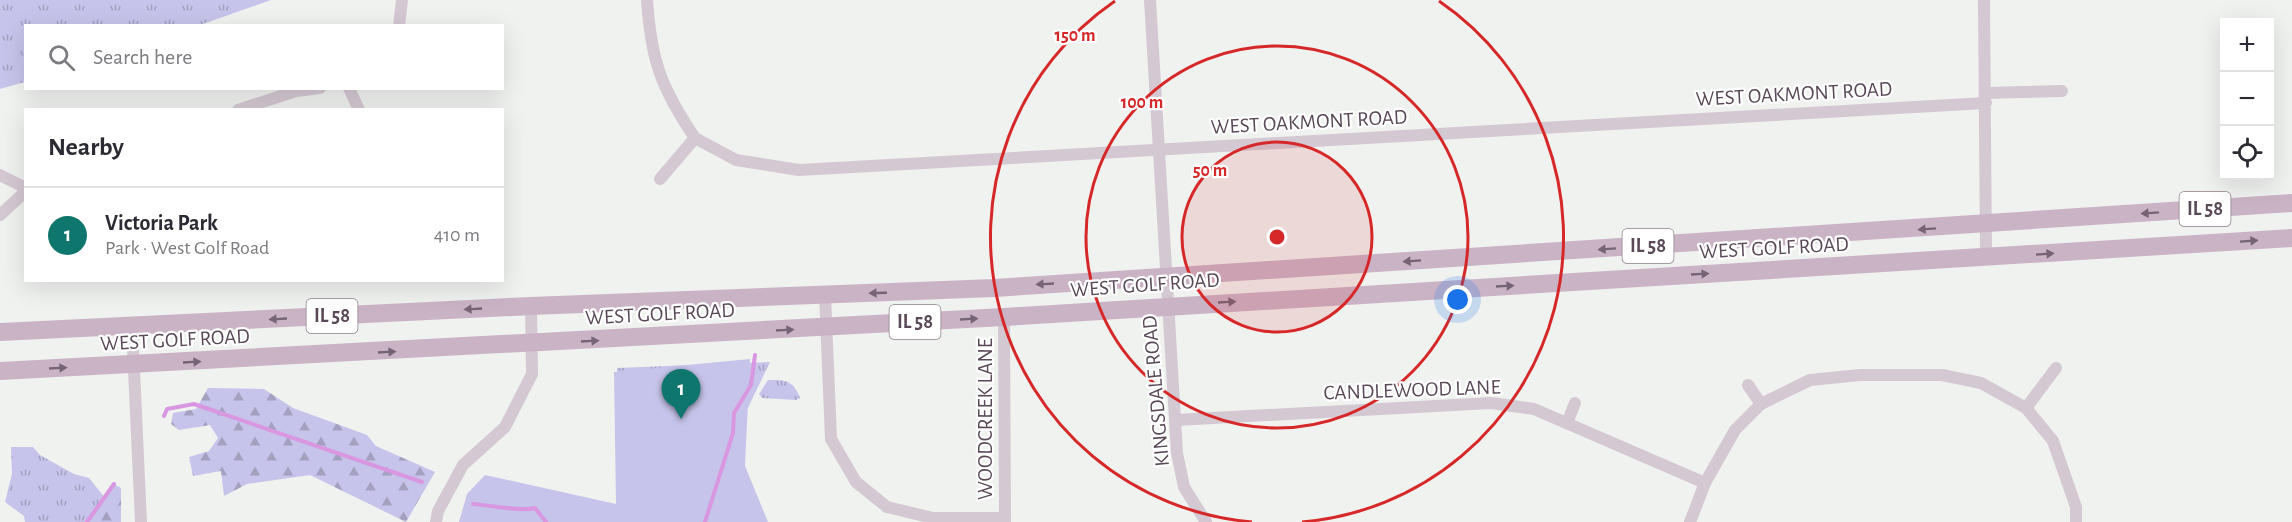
<!DOCTYPE html>
<meta charset="utf-8">
<style>
body{margin:0;font-family:"Alegreya Sans",sans-serif;background:#f2f2f3;color:#2b2b33}
.controls{position:absolute;right:18px;top:18px;display:grid;overflow:hidden;border-radius:0px;box-shadow:0 6px 24px #0002}
.controls button{width:54px;height:54px;display:grid;place-items:center;padding:0;border:0;border-bottom:2px solid #e1e1e2;background:#fff;color:#2b2b33;font:30px sans-serif}
.you{position:absolute;left:1458px;top:300px;width:21px;height:21px;margin:-15px;border:4px solid #fff;border-radius:50%;background:#1a73e8;box-shadow:0 0 0 9px #1a73e833}
.badge{display:grid;place-items:center;width:39px;height:39px;border-radius:50%;background:#0f766e;color:#fff;font-size:20px;font-weight:700}
.pin{position:absolute;translate:-50% -50px;filter:drop-shadow(0 2px 3px #0008)}
.pin::after{content:'';position:absolute;top:32px;width:21px;height:18px;background:inherit;clip-path:polygon(0 0,100% 0,50% 100%)}
.list{margin:0;padding:0;list-style:none}
h2{display:flex;justify-content:space-between;align-items:center;height:78px;margin:0;padding:0 24px;font-size:26px}
h2 small{font-size:20px;font-weight:400;color:#7c7c81}
.list li{display:grid;grid-template-columns:39px 1fr auto;gap:18px;align-items:center;box-sizing:border-box;height:96px;padding:0 24px;border-top:2px solid #e1e1e2}
.list b{display:block;font-size:22px;white-space:nowrap}
.list p{margin:0;font-size:20px;white-space:nowrap;color:#7c7c81}
.list em{font-size:20px;font-style:normal;color:#7c7c81}
.icon{flex:none;width:33px;height:33px;fill:none;stroke:currentColor;stroke-width:2;stroke-linecap:round;stroke-linejoin:round}
.map{position:relative;flex:none;width:2292px;height:522px;overflow:hidden}
.search{position:absolute;background:#fff;box-shadow:0 6px 24px #0002;left:24px;top:24px;width:480px;height:66px;display:flex;align-items:center;gap:15px;box-sizing:border-box;padding:0 21px;border-radius:0px;color:#7c7c81;font-size:22px}
.panel{position:absolute;background:#fff;box-shadow:0 6px 24px #0002;left:24px;top:108px;width:480px;height:174px;border-radius:0px}
.map>svg:first-child{display:block}
.grass{fill:url(#grass-tufts)}
.forest{fill:url(#forest-firs)}
.park{fill:#c6c4ea}
.lines{fill:none;stroke-linecap:round;stroke-linejoin:round}
.stream{stroke:#d996e1;stroke-width:4}
.street{stroke:#d4c8d3;stroke-width:12}
.primary{stroke:#cbb3c6;stroke-width:18}
.oneway{fill:#766474}
.ring{fill:none;stroke:#d62828;stroke-width:3}
.labels{text-anchor:middle;dominant-baseline:central;stroke-width:4.5;stroke-linejoin:round;paint-order:stroke}
.shield{fill:#fff;stroke:#8c808a;stroke-width:1.5}
.shield-label{font-size:20px;font-weight:bold;fill:#5a4a58}
.street-label{font-size:21px;fill:#5a4a58;stroke:#fff}
.centre{fill:#d62828;stroke:#fff;stroke-width:3}
.ring-label{font-size:18px;text-anchor:middle;font-weight:bold;fill:#d62828;stroke:#fff;stroke-width:4.5;stroke-linejoin:round;paint-order:stroke}
</style>
<div class="map">
<svg width="2292" height="522" viewBox="0 0 2292 522">
<defs>
<pattern id="grass-tufts" width="24" height="20" patternUnits="userSpaceOnUse" patternTransform="scale(1.5)"><rect width="24" height="20" fill="#c6c4ea"/><path d="M3 7l-1-3M5 7V3M7 7l1-3M15 17l-1-3M17 17v-4M19 17l1-3" fill="none" stroke="#a4a1c0"/></pattern>
<pattern id="forest-firs" width="22" height="20" patternUnits="userSpaceOnUse" patternTransform="scale(1.5)"><rect width="22" height="20" fill="#c6c4ea"/><path d="M5 1l3.5 6h-7zM16 11l3.5 6h-7z" fill="#a4a1c0"/></pattern>
</defs>
<rect width="100%" height="100%" fill="#f0f2f0"/>
<g class="grass">
<path d="M 0,0 L 271,0 L 200,25 L 26,26 L 25,82 L 0,89 Z"/>
<path d="M 770,362 L 743,418 L 619,389 L 617,368 Z"/>
<path d="M 768,380 C 786,380 793,380 800,398 L 796,400 L 762,398 L 759,394 Z"/>
<path d="M 11,447 L 33,447 L 40,455 L 74,474 L 89,478 L 105,498 L 90,519 L 87,522 L 25,522 L 24,516 L 5,502 L 12,474 Z"/>
</g>
<g class="forest">
<path d="M 208,388 L 264,389 L 293,408 L 367,435 L 376,446 L 435,472 L 406,522 L 310,475 L 247,484 L 224,496 L 221,471 L 193,476 L 189,457 L 209,451 L 218,438 L 210,425 L 179,430 L 171,424 L 173,413 L 196,409 Z"/>
<path d="M 114,484 L 121,488 L 121,522 L 87,522 Z"/>
</g>
<path class="park" d="M 750,359 L 745,466 L 768,522 L 459,522 L 467,494 L 485,475 L 616,504 L 614,372 Z"/>
<g class="lines">
<g class="stream">
<path d="M 164,416 L 167,409 L 194,404 L 422,482"/>
<path d="M 473,504 C 490,505 520,512 535,508 L 546,522"/>
<path d="M 87,522 L 114,484"/>
<path d="M 705,522 L 733,433 L 734,413 L 751,385 L 755,355"/>
</g>
<g class="street">
<path d="M 647,0 C 651,60 661,88 695,138"/>
<path d="M 1150,0 L 1177,453 L 1184,487 L 1206,522"/>
<path d="M 1984,0 L 1986,258"/>
<path d="M 399,26 L 402,0"/>
<path d="M 349,88 L 359,110"/>
<path d="M 1986,93 L 2062,91"/>
<path d="M 238,110 L 296,91 L 320,88"/>
<path d="M 0,175 L 26,188"/>
<path d="M 660,179 L 695,138 L 736,160 L 799,170 L 1986,103"/>
<path d="M 0,215 L 26,191"/>
<path d="M 825,295 L 831,439 L 856,482 L 887,507 L 933,518 L 1005,518"/>
<path d="M 1004,317 L 1005,522"/>
<path d="M 132,326 L 141,522"/>
<path d="M 1748,385 L 1761,404"/>
<path d="M 2026,408 L 2056,368"/>
<path d="M 1177,420 L 1491,403 L 1534,409 L 1705,483"/>
<path d="M 1567,423 L 1575,403"/>
<path d="M 436,522 L 438,511 L 463,465 L 505,427 L 532,374 L 531,306"/>
<path d="M 1690,522 L 1705,483 L 1735,430 L 1761,404 L 1810,380 L 1860,375 L 1942,375 L 1981,383 L 2026,408 L 2053,441 L 2076,507 L 2076,522"/>
</g>
<g class="primary">
<path d="M 0,332 L 531,306 L 994,288 L 2292,203"/>
<path d="M 0,371 L 1004,317 L 2292,238"/>
</g>
</g>
<defs><path id="oneway-solid" d="M-6-.8H1V-3.2L6.5 0L1 3.2V.8H-6Z" transform="scale(1.5)"/></defs>
<g class="oneway">
<use href="#oneway-solid" transform="translate(2150 213) rotate(176)"/>
<use href="#oneway-solid" transform="translate(1927 229) rotate(176)"/>
<use href="#oneway-solid" transform="translate(2249 241) rotate(-4)"/>
<use href="#oneway-solid" transform="translate(1607 249) rotate(176)"/>
<use href="#oneway-solid" transform="translate(2045 254) rotate(-4)"/>
<use href="#oneway-solid" transform="translate(1412 261) rotate(176)"/>
<use href="#oneway-solid" transform="translate(1700 274) rotate(-3)"/>
<use href="#oneway-solid" transform="translate(1045 284) rotate(177)"/>
<use href="#oneway-solid" transform="translate(1505 286) rotate(-3)"/>
<use href="#oneway-solid" transform="translate(878 293) rotate(178)"/>
<use href="#oneway-solid" transform="translate(1227 302) rotate(-3)"/>
<use href="#oneway-solid" transform="translate(473 309) rotate(177)"/>
<use href="#oneway-solid" transform="translate(278 319) rotate(177)"/>
<use href="#oneway-solid" transform="translate(969 319) rotate(-3)"/>
<use href="#oneway-solid" transform="translate(785 330) rotate(-3)"/>
<use href="#oneway-solid" transform="translate(590 341) rotate(-3)"/>
<use href="#oneway-solid" transform="translate(387 352) rotate(-3)"/>
<use href="#oneway-solid" transform="translate(192 362) rotate(-3)"/>
<use href="#oneway-solid" transform="translate(58 368) rotate(-3)"/>
</g>
<circle cx="1277" cy="237" r="95" fill="#d62828" fill-opacity=".12"/>
<g class="ring">
<circle cx="1277" cy="237" r="95"/>
<circle cx="1277" cy="237" r="191"/>
<path d="M1252 522A286 286 0 0 1 1115 1M1439 1A286 286 0 0 1 1302 522"/>
</g>
<g class="labels">
<g class="shield">
<rect x="2179.5" y="192" width="51" height="34" rx="4.5"/>
<rect x="1622.5" y="229" width="51" height="34" rx="4.5"/>
<rect x="306.5" y="299" width="51" height="34" rx="4.5"/>
<rect x="889.5" y="305" width="51" height="34" rx="4.5"/>
</g>
<g class="shield-label">
<text x="2205" y="209">IL 58</text>
<text x="1648" y="246">IL 58</text>
<text x="332" y="316">IL 58</text>
<text x="915" y="322">IL 58</text>
</g>
<g class="street-label">
<text transform="translate(1794 94) rotate(-3)">WEST OAKMONT ROAD</text>
<text transform="translate(1309 122) rotate(-3)">WEST OAKMONT ROAD</text>
<text transform="translate(1774 248) rotate(-3)">WEST GOLF ROAD</text>
<text transform="translate(1145 285) rotate(-4)">WEST GOLF ROAD</text>
<text transform="translate(660 314) rotate(-3)">WEST GOLF ROAD</text>
<text transform="translate(175 340) rotate(-3)">WEST GOLF ROAD</text>
<text transform="translate(1412 390) rotate(-2)">CANDLEWOOD LANE</text>
<text transform="translate(1156 391) rotate(-95)">KINGSDALE ROAD</text>
<text transform="translate(985 419) rotate(-90)">WOODCREEK LANE</text>
</g>
</g>
<circle cx="1277" cy="237" r="9" class="centre"/>
<g class="ring-label">
<text x="1075" y="41">150 m</text>
<text x="1142" y="108">100 m</text>
<text x="1210" y="176">50 m</text>
</g>
</svg>
<div class="controls">
<button>+</button>
<button>−</button>
<button><svg class="icon" aria-label="locate" viewBox="0 0 24 24"><circle cx="12" cy="12" r="6"/><path d="M12 2v4M12 18v4M2 12h4M18 12h4"/></svg></button>
</div>
<div class="you"></div>
<div class="pin badge" style="left:681px;top:419px">1</div>
<div class="search"><svg class="icon" aria-label="search" viewBox="0 0 24 24"><circle cx="10" cy="10" r="6"/><path d="M15 15l6 6"/></svg>Search here</div>
<section class="panel">
<h2>Nearby<small></small></h2>
<ul class="list">
<li><span class="badge">1</span><div><b>Victoria Park</b><p>Park · West Golf Road</p></div><em>410 m</em></li>
</ul>
</section>
</div>
